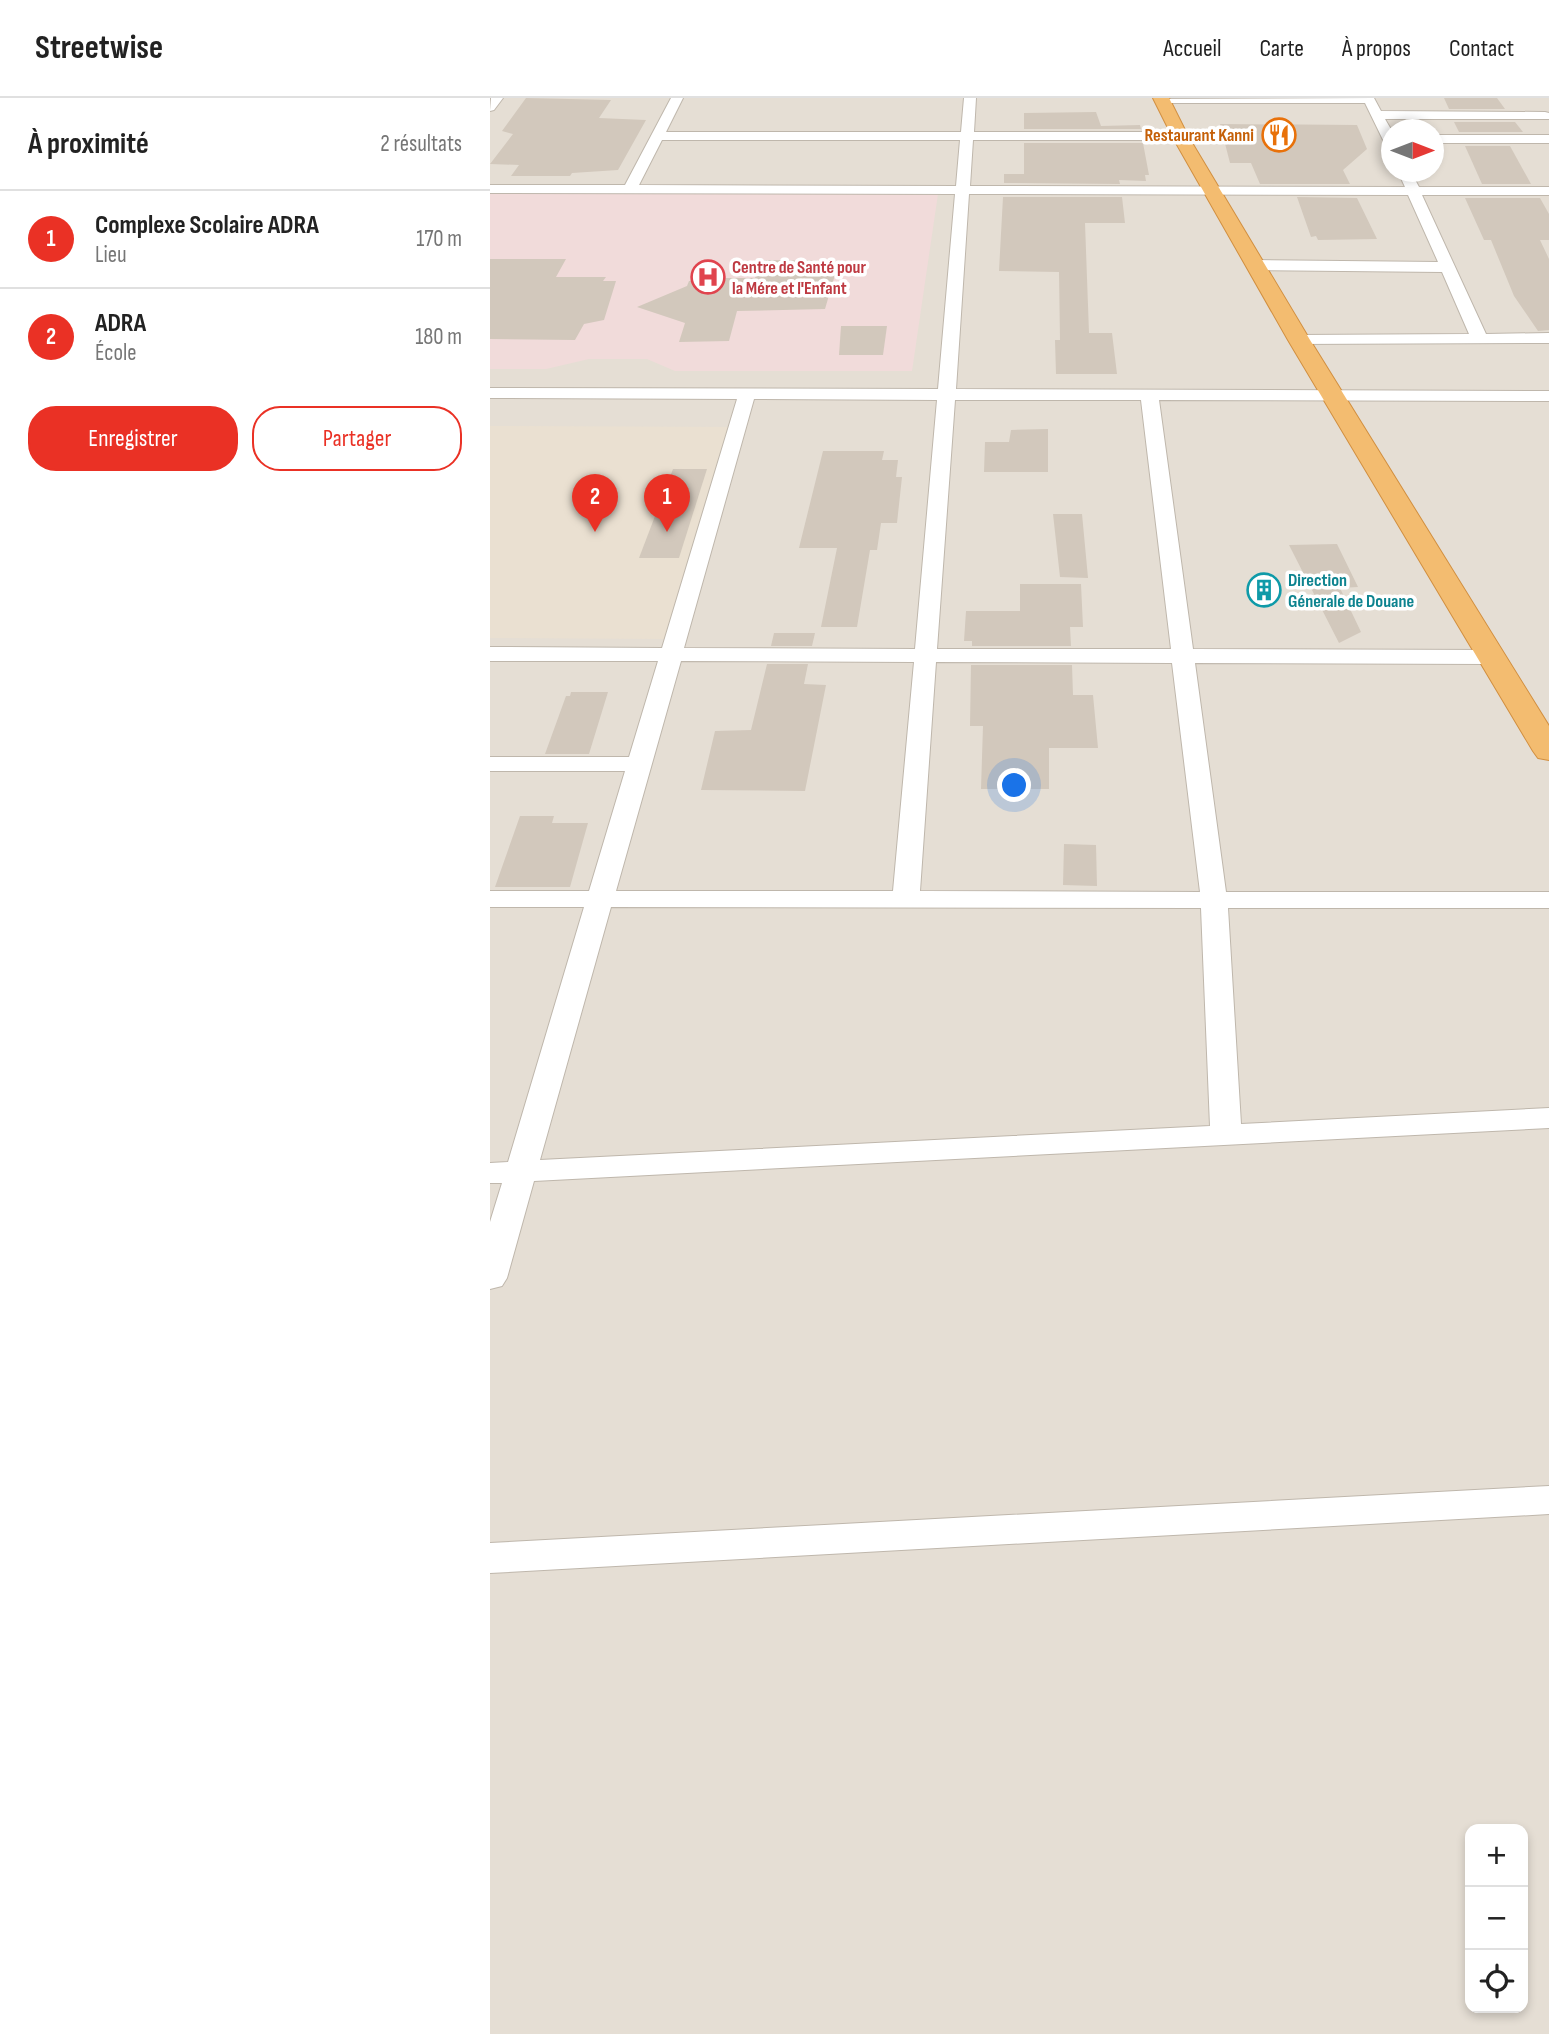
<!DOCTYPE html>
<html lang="fr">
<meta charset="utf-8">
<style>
body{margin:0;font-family:"Sofia Sans Condensed",sans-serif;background:#f2f2f2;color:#222}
.controls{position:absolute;right:21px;bottom:21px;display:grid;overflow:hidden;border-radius:14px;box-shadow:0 4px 10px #0003}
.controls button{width:63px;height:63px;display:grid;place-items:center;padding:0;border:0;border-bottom:2px solid #e0e0e0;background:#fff;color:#222;font:35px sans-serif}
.compass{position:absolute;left:891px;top:21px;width:63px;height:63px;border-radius:50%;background:#fff;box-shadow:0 4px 10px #0003;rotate:90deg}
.you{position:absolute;left:525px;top:688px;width:24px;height:24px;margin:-18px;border:5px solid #fff;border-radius:50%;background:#1a73e8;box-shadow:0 0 0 10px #1a73e833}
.badge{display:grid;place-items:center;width:46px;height:46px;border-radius:50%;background:#ea3125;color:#fff;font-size:23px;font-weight:700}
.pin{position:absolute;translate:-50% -58px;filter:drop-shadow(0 2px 4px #0008)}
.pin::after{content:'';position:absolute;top:37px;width:24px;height:21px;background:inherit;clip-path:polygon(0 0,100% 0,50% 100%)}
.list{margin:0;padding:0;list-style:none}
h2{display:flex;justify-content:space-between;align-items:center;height:91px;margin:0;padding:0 28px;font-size:30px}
h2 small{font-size:23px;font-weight:400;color:#767676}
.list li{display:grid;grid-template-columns:46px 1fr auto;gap:21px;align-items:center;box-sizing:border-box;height:98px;padding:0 28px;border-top:2px solid #e0e0e0}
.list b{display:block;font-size:26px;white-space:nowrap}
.list p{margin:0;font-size:23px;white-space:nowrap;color:#767676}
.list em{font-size:23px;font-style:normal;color:#767676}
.actions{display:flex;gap:14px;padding:21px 28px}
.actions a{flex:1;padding:16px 0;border:2px solid #ea3125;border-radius:28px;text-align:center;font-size:24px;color:#ea3125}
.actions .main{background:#ea3125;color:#fff}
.icon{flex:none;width:38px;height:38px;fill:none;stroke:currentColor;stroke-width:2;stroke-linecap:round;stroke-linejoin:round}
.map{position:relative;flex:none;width:1059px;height:1936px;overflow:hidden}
header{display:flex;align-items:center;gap:42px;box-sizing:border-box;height:98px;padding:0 35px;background:#fff;border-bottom:2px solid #e0e0e0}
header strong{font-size:33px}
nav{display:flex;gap:38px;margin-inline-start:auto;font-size:24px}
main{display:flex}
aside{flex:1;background:#fff}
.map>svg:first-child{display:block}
.residential{fill:#e5ded4;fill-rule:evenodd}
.education{fill:#eae0d1}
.medical{fill:#f1dbda}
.building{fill:#d2c8bc}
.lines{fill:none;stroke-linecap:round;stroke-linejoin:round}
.street-casing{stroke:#bfb7ac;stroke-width:2}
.highway-casing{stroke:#d18f40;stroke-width:2}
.street{fill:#fff;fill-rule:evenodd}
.highway{fill:#f3bc70;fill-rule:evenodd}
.labels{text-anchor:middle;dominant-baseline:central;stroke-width:7;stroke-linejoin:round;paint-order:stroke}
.far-food-label{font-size:18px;font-weight:bold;fill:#c56008;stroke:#fff;text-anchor:end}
.far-health-label{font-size:18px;font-weight:bold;fill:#be3a42;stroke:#fff;text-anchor:start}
.far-culture-label{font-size:18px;font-weight:bold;fill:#0d838f;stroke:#fff;text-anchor:start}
</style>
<header>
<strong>Streetwise</strong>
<nav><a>Accueil</a><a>Carte</a><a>À propos</a><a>Contact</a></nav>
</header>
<main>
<aside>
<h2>À proximité<small>2 résultats</small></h2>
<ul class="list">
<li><span class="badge">1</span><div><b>Complexe Scolaire ADRA</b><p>Lieu</p></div><em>170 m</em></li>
<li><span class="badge">2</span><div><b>ADRA</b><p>École</p></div><em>180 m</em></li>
</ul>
<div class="actions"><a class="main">Enregistrer</a><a>Partager</a></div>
</aside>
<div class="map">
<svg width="1059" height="1936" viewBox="0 0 1059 1936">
<rect width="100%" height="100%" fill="#f2ede6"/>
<path class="residential" d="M 0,0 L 1059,0 L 1059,1936 L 0,1936 ZM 902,32 L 944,32 L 944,74 L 902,74 ZM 980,1731 L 1033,1731 L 1033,1910 L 980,1910 Z"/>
<path class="education" d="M 0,328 L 244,329 L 175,541 L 0,540 Z"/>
<path class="medical" d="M 0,95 L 448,96 L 422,273 L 185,273 L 157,261 L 99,261 L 56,271 L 0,271 Z"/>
<g class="building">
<path d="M 36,0 L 121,2 L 109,20 L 156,22 L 128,72 L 82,75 L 80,78 L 21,78 L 29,67 L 0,66 L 23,36 L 12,33 Z"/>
<path d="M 954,0 L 1007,0 L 1015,11 L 959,11 Z"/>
<path d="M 606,14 L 611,28 L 650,27 L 651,31 L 534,31 L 534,15 Z"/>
<path d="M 964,24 L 1025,24 L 1033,34 L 969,34 Z"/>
<path d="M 730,26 L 867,27 L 877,51 L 853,72 L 860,86 L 770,86 L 761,65 L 740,65 Z"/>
<path d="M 534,45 L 653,45 L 659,77 L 655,77 L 656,83 L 629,82 L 630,86 L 514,85 L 514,76 L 534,76 Z"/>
<path d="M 975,48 L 1020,48 L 1041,86 L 992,86 Z"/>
<path d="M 513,99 L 632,99 L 635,125 L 595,125 L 599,235 L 622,235 L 627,276 L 566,276 L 565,242 L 570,242 L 569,174 L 509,173 Z"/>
<path d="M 807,99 L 867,100 L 887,141 L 828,142 L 826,138 L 821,139 Z"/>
<path d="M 975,100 L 1050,100 L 1059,116 L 1059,142 L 1050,142 L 1059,161 L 1059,232 L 1048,233 L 1024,198 L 1001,142 L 994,142 Z"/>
<path d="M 0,161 L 76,161 L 66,179 L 116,179 L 113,183 L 126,183 L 114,222 L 94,226 L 85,242 L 0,241 Z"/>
<path d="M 271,162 L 349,163 L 335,211 L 247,213 L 239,243 L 189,244 L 195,225 L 147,209 L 197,188 L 199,183 L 216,183 L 217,180 L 265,180 Z"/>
<path d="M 351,228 L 397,228 L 393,257 L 349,257 Z"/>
<path d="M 558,331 L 558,374 L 494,374 L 495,344 L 519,344 L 521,332 Z"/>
<path d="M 333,353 L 394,353 L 392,362 L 408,362 L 406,379 L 412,379 L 407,425 L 391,425 L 387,452 L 380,452 L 367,529 L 331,529 L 347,450 L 309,450 Z"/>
<path d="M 183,371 L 217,371 L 189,460 L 149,460 Z"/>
<path d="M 563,416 L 592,416 L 598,480 L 570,479 Z"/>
<path d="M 847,446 L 868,489 L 850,490 L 871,534 L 849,545 L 799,447 Z"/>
<path d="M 530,486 L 591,486 L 593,529 L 580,529 L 581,548 L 482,548 L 482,543 L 474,543 L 476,513 L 530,513 Z"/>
<path d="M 284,535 L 325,535 L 322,548 L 281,548 Z"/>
<path d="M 277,566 L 318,566 L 314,586 L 336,587 L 315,693 L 211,692 L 225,633 L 261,632 Z"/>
<path d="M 481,567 L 582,567 L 583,597 L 603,597 L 608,650 L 559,650 L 559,691 L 491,691 L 493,628 L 480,628 Z"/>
<path d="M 81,594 L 118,594 L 99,656 L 55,656 L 76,598 L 80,598 Z"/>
<path d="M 30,718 L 64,718 L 62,725 L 98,725 L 80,789 L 5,789 Z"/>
<path d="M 574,746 L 606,747 L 607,788 L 573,787 Z"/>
</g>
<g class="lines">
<defs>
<g id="street">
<path d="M 13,0 L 4,12 L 0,13 L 1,0 Z"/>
<path d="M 181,0 L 193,0 L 176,34 L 471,34 L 474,0 L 486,0 L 484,34 L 690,34 L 696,38 L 690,42 L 483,42 L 480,88 L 915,89 L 909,76 L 921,74 L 929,89 L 1059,89 L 1059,97 L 932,97 L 996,236 L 1059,235 L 1059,245 L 803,246 L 801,242 L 803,238 L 809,237 L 979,236 L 952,174 L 765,172 L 757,167 L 765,162 L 948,164 L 918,97 L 479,96 L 466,291 L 1059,293 L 1059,303 L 669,302 L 703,551 L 999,552 L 1007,554 L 1010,559 L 1007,564 L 999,566 L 705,565 L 736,794 L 1059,794 L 1059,810 L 738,810 L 751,1026 L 1059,1010 L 1059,1030 L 44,1083 L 17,1180 L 12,1188 L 0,1191 L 0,1124 L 12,1085 L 0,1085 L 0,1065 L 18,1064 L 94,809 L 0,809 L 0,793 L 99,793 L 135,673 L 0,673 L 0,659 L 139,659 L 168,563 L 0,563 L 0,549 L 172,550 L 247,301 L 0,300 L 0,290 L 448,291 L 465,96 L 0,95 L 0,87 L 135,87 ZM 172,42 L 470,42 L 466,88 L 149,87 ZM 264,301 L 447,302 L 425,551 L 194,550 ZM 465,302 L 651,302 L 681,551 L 447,551 ZM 191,563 L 424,564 L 403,793 L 126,793 ZM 446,564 L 682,565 L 710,794 L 430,793 ZM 121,809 L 711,810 L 720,1028 L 50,1062 Z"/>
<path d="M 884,0 L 891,13 L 1055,14 L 1059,15 L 1059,21 L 895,21 L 902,33 L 902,50 L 895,46 L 875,5 L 671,5 L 665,1 Z"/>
<rect x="944" y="37" width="115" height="8"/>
<path d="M 1059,1388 L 1059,1416 L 0,1475 L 0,1445 Z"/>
</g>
<path id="highway" d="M 663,0 L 679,0 L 698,38 L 820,242 L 1059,628 L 1059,662 L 1048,660 L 1043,653 L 798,242 L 682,38 Z"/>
</defs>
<use href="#street" class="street-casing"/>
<use href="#highway" class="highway-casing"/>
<use href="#street" class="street"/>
<use href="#highway" class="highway"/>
</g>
<defs>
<symbol id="restaurant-ring" viewBox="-11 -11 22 22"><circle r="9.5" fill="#fff" stroke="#e8710a" stroke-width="1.5"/><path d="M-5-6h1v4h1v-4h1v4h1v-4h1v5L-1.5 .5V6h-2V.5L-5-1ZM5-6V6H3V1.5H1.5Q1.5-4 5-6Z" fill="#e8710a"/></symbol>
<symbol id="hospital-ring" viewBox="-11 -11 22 22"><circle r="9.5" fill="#fff" stroke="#e0444e" stroke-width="1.5"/><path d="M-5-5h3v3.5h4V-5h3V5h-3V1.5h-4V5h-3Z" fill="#e0444e"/></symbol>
<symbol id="building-ring" viewBox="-11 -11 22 22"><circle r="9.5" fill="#fff" stroke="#0f9aa8" stroke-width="1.5"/><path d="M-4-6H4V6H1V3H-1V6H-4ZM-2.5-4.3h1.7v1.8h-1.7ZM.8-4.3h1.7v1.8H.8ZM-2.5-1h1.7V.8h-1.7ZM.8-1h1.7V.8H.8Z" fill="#0f9aa8"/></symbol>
</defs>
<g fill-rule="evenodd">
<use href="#restaurant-ring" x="770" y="18" width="38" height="38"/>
<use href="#hospital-ring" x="199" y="160" width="38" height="38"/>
<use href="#building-ring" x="755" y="473" width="38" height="38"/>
</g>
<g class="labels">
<g class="far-food-label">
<text x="764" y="37">Restaurant Kanni</text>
</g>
<g class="far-health-label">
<text x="242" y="169">Centre de Santé pour<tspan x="242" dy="21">la Mére et l'Enfant</tspan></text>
</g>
<g class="far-culture-label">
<text x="798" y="482">Direction<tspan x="798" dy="21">Génerale de Douane</tspan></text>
</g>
</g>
</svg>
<div class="controls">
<button>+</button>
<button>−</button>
<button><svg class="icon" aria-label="locate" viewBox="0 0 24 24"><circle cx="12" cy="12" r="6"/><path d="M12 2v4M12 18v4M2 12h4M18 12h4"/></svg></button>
</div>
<svg class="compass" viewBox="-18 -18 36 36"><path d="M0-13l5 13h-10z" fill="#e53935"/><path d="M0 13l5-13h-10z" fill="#767676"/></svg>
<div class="you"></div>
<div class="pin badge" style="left:177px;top:434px">1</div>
<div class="pin badge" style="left:105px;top:434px">2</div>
</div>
</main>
